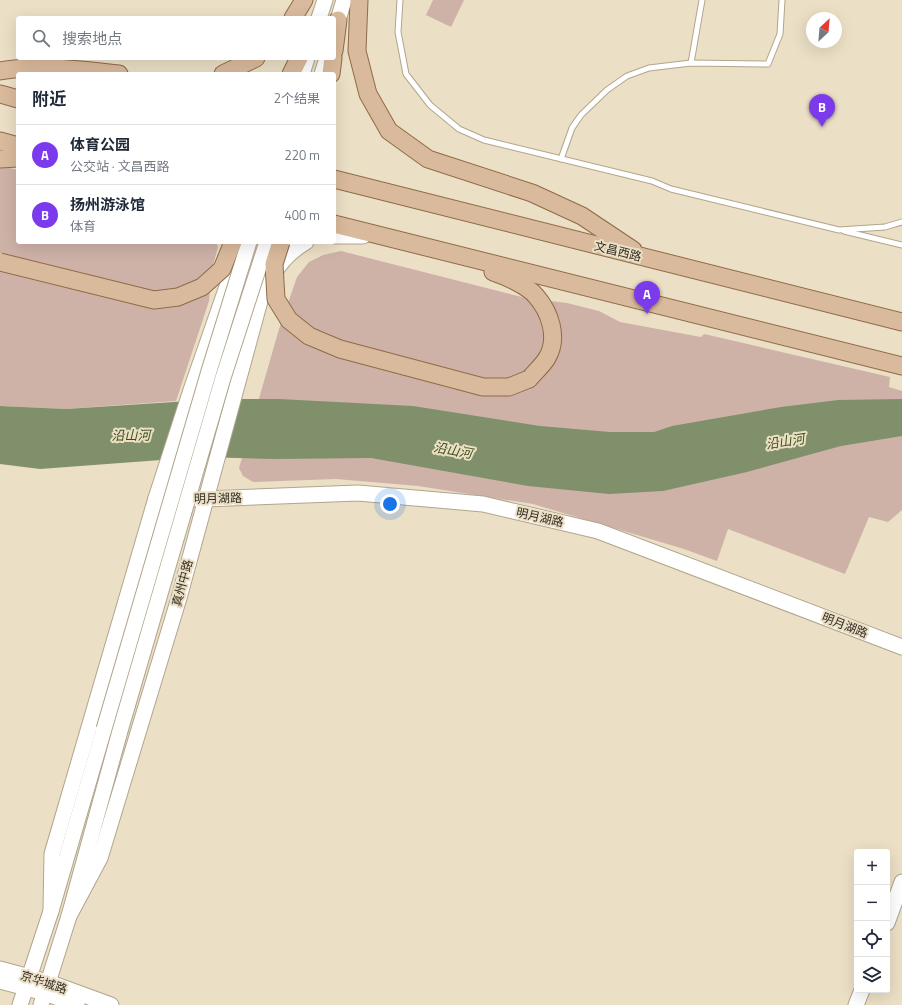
<!DOCTYPE html>
<html lang="zh">
<meta charset="utf-8">
<style>
body{margin:0;font-family:"Titillium Web","Noto Sans SC",sans-serif;background:#f2f2f3;color:#1f2937}
.controls{position:absolute;right:12px;bottom:12px;display:grid;overflow:hidden;border-radius:4px;box-shadow:0 4px 16px #0002}
.controls button{width:36px;height:36px;display:grid;place-items:center;padding:0;border:0;border-bottom:1px solid #e0e1e3;background:#fff;color:#1f2937;font:20px sans-serif}
.compass{position:absolute;left:806px;top:12px;width:36px;height:36px;border-radius:50%;background:#fff;box-shadow:0 4px 16px #0002;rotate:26deg}
.you{position:absolute;left:390px;top:504px;width:14px;height:14px;margin:-10px;border:3px solid #fff;border-radius:50%;background:#1a73e8;box-shadow:0 0 0 6px #1a73e833}
.badge{display:grid;place-items:center;width:26px;height:26px;border-radius:50%;background:#7c3aed;color:#fff;font-size:13px;font-weight:700}
.pin{position:absolute;translate:-50% -33px;filter:drop-shadow(0 1px 2px #0008)}
.pin::after{content:'';position:absolute;top:21px;width:14px;height:12px;background:inherit;clip-path:polygon(0 0,100% 0,50% 100%)}
.list{margin:0;padding:0;list-style:none}
h2{display:flex;justify-content:space-between;align-items:center;height:52px;margin:0;padding:0 16px;font-size:17px}
h2 small{font-size:13px;font-weight:400;color:#747a83}
.list li{display:grid;grid-template-columns:26px 1fr auto;gap:12px;align-items:center;box-sizing:border-box;height:60px;padding:0 16px;border-top:1px solid #e0e1e3}
.list b{display:block;font-size:15px;white-space:nowrap}
.list p{margin:0;font-size:13px;white-space:nowrap;color:#747a83}
.list em{font-size:13px;font-style:normal;color:#747a83}
.icon{flex:none;width:22px;height:22px;fill:none;stroke:currentColor;stroke-width:2;stroke-linecap:round;stroke-linejoin:round}
.map{position:relative;flex:none;width:902px;height:1005px;overflow:hidden}
.search{position:absolute;background:#fff;box-shadow:0 4px 16px #0002;left:16px;top:16px;width:320px;height:44px;display:flex;align-items:center;gap:10px;box-sizing:border-box;padding:0 14px;border-radius:4px;color:#747a83;font-size:15px}
.panel{position:absolute;background:#fff;box-shadow:0 4px 16px #0002;left:16px;top:72px;width:320px;height:172px;border-radius:4px}
.map>svg:first-child{display:block}
.green{fill:#ceb2a8}
.water{fill:#7f906b}
.lines{fill:none;stroke-linecap:round;stroke-linejoin:round}
.lane-casing{stroke:#b1a58d;stroke-width:7}
.secondary-casing{stroke:#b1a58d;stroke-width:17}
.primary-casing{stroke:#8f6b47;stroke-width:19}
.lane{stroke:#fff;stroke-width:5}
.secondary{stroke:#fff;stroke-width:15}
.primary{stroke:#daba9c;stroke-width:17}
.secondary-bridge-casing{stroke:#b1a58d;stroke-width:17;stroke-linecap:butt}
.primary-bridge-casing{stroke:#8f6b47;stroke-width:19;stroke-linecap:butt}
.secondary-bridge{stroke:#fff;stroke-width:15}
.primary-bridge{stroke:#daba9c;stroke-width:17}
.labels{text-anchor:middle;dominant-baseline:central;stroke-width:4;stroke-linejoin:round;paint-order:stroke}
.street-label{font-size:12px;fill:#322d24;stroke:#ebdfc5}
.water-label{font-size:13px;font-style:italic;fill:#384f15;stroke:#ebdfc5}
</style>
<div class="map">
<svg width="902" height="1005" viewBox="0 0 902 1005">
<rect width="100%" height="100%" fill="#ebdfc5"/>
<g class="green">
<path d="M 433,0 L 464,0 L 451,27 L 426,15 Z"/>
<path d="M 0,166 L 18,170 L 18,242 L 216,242 L 218,247 L 212,269 L 209,301 L 176,401 L 65,409 L 0,406 Z"/>
<path d="M 341,251 L 526,298 L 567,303 L 599,311 L 620,322 L 701,337 L 704,334 L 890,377 L 889,387 L 902,391 L 902,510 L 888,522 L 869,517 L 845,574 L 728,529 L 717,561 L 684,549 L 533,504 L 418,486 L 336,479 L 253,482 L 243,476 L 239,468 L 279,329 L 297,277 L 309,262 L 323,255 Z"/>
</g>
<path class="water" d="M 220,399 L 279,399 L 413,406 L 540,426 L 610,432 L 654,432 L 672,426 L 781,407 L 838,400 L 902,399 L 902,436 L 841,446 L 747,472 L 663,491 L 609,494 L 528,486 L 371,458 L 274,459 L 201,457 L 40,469 L 0,464 L 0,406 L 66,409 Z"/>
<g class="lines">
<defs>
<g id="lane">
<path d="M 400,0 L 398,32 L 406,74 L 430,105 L 459,129 L 484,140 L 652,181 L 671,189 L 839,230 L 885,227 L 902,222"/>
<path d="M 691,63 L 702,0"/>
<path d="M 561,159 L 572,128 L 581,115 L 607,90 L 627,76 L 649,68 L 691,63 L 768,64 L 780,34 L 782,0"/>
<path d="M 844,231 L 902,245"/>
</g>
<g id="secondary">
<path d="M 319,18 L 325,0"/>
<path d="M 335,30 L 344,0"/>
<path d="M 302,74 L 307,58"/>
<path d="M 322,74 L 327,58"/>
<path d="M 334,236 L 363,236"/>
<path d="M 273,275 C 281,261 292,250 306,242"/>
<path d="M 156,498 L 205,499 L 358,493 L 483,504 L 598,531 L 902,647"/>
<path d="M 51,911 L 52,854 L 156,498 L 191,390 L 231,275"/>
<path d="M 69,916 L 100,858 L 179,598 L 272,257"/>
<path d="M 887,923 L 902,882"/>
<path d="M 0,969 L 48,982 L 111,1005"/>
<path d="M 0,981 L 45,993 L 77,1005"/>
<path d="M 20,1005 L 51,911 L 104,729"/>
<path d="M 41,1005 L 69,916 L 120,731"/>
<path d="M 856,1005 L 862,990"/>
</g>
<g id="primary">
<path d="M 359,0 L 357,51 L 368,94 L 389,131 L 428,159 L 532,193 L 582,216 L 633,250"/>
<path d="M 293,18 L 304,0"/>
<path d="M 334,51 L 338,20"/>
<path d="M 0,71 C 39,64 80,70 119,74"/>
<path d="M 223,74 L 256,58"/>
<path d="M 291,74 L 299,58"/>
<path d="M 331,74 L 333,58"/>
<path d="M 0,94 L 18,99"/>
<path d="M 0,141 L 18,146"/>
<path d="M 0,159 L 18,158"/>
<path d="M 334,179 L 902,322"/>
<path d="M 334,224 L 902,366"/>
<path d="M 493,272 C 505,276 528,286 536,296 C 550,312 559,338 547,358 C 543,365 535,372 529,379"/>
</g>
</defs>
<use href="#lane" class="lane-casing"/>
<use href="#secondary" class="secondary-casing"/>
<use href="#primary" class="primary-casing"/>
<use href="#lane" class="lane"/>
<use href="#secondary" class="secondary"/>
<use href="#primary" class="primary"/>
<defs>
<g id="secondary-bridge">
<path d="M 104,729 L 209,371 L 249,242"/>
<path d="M 120,731 L 223,378 L 267,242"/>
</g>
<g id="primary-bridge">
<path d="M 281,242 L 274,264 L 276,299 L 289,320 L 309,336 L 340,349 L 483,387 L 509,387 L 529,379"/>
<path d="M 0,262 L 154,300 L 178,297 L 202,287 L 222,269 L 233,242"/>
</g>
</defs>
<use href="#secondary-bridge" class="secondary-bridge-casing"/>
<use href="#primary-bridge" class="primary-bridge-casing"/>
<use href="#secondary-bridge" class="secondary-bridge"/>
<use href="#primary-bridge" class="primary-bridge"/>
</g>
<g class="labels">
<g class="street-label">
<text transform="translate(618 251) rotate(14)">文昌西路</text>
<text transform="translate(218 498) rotate(-1)">明月湖路</text>
<text transform="translate(540 517) rotate(13)">明月湖路</text>
<text transform="translate(182 583) rotate(-75)">真州中路</text>
<text transform="translate(845 625) rotate(21)">明月湖路</text>
<text transform="translate(44 982) rotate(18)">京华城路</text>
</g>
<g class="water-label">
<text transform="translate(131 435) rotate(-1)">沿山河</text>
<text transform="translate(785 441) rotate(-9)">沿山河</text>
<text transform="translate(453 450) rotate(10)">沿山河</text>
</g>
</g>
</svg>
<div class="controls">
<button>+</button>
<button>−</button>
<button><svg class="icon" aria-label="locate" viewBox="0 0 24 24"><circle cx="12" cy="12" r="6"/><path d="M12 2v4M12 18v4M2 12h4M18 12h4"/></svg></button>
<button><svg class="icon" aria-label="layers" viewBox="0 0 24 24"><path d="M12 4l9 5-9 5-9-5zM3 14l9 5 9-5"/></svg></button>
</div>
<svg class="compass" viewBox="-18 -18 36 36"><path d="M0-13l5 13h-10z" fill="#e53935"/><path d="M0 13l5-13h-10z" fill="#747a83"/></svg>
<div class="you"></div>
<div class="pin badge" style="left:647px;top:314px">A</div>
<div class="pin badge" style="left:822px;top:127px">B</div>
<div class="search"><svg class="icon" aria-label="search" viewBox="0 0 24 24"><circle cx="10" cy="10" r="6"/><path d="M15 15l6 6"/></svg>搜索地点</div>
<section class="panel">
<h2>附近<small>2个结果</small></h2>
<ul class="list">
<li><span class="badge">A</span><div><b>体育公园</b><p>公交站 · 文昌西路</p></div><em>220 m</em></li>
<li><span class="badge">B</span><div><b>扬州游泳馆</b><p>体育</p></div><em>400 m</em></li>
</ul>
</section>
</div>
